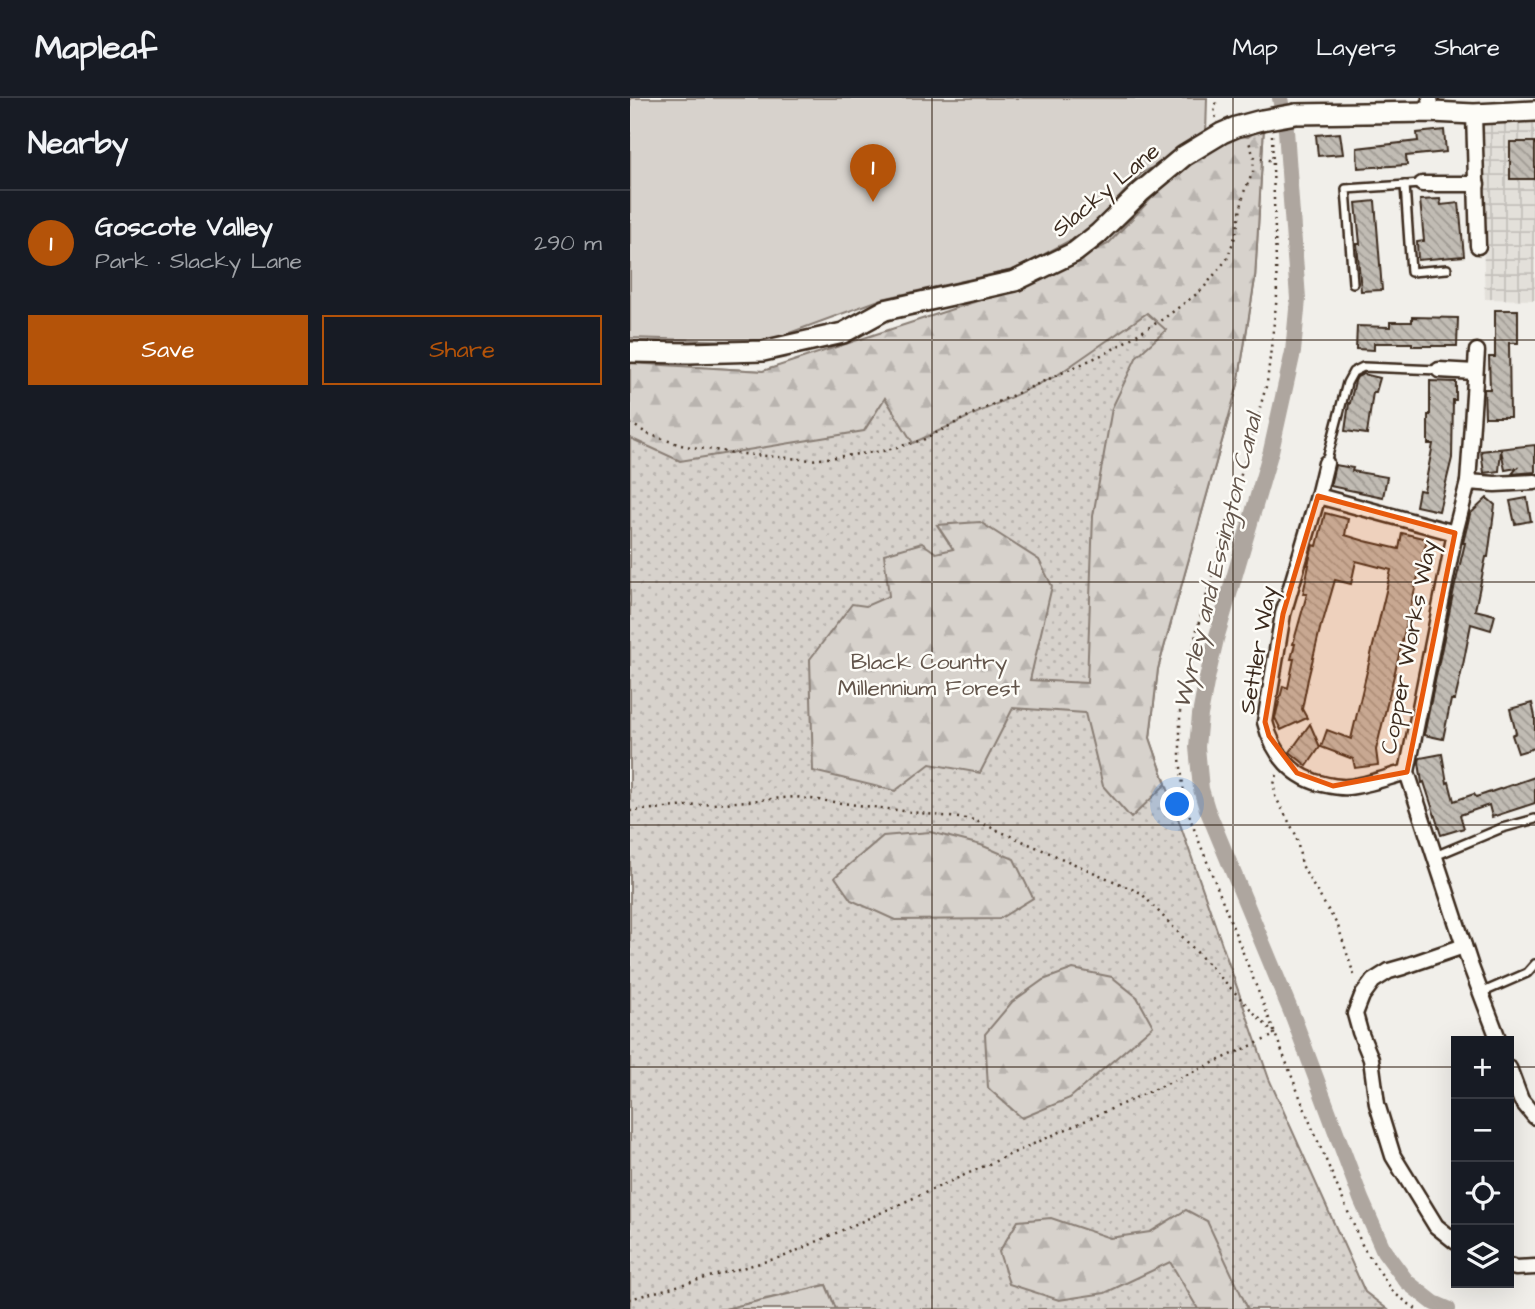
<!DOCTYPE html>
<meta charset="utf-8">
<style>
body{margin:0;font-family:"Architects Daughter",sans-serif;background:#20242c;color:#f1f3f6}
.controls{position:absolute;right:21px;bottom:21px;display:grid;overflow:hidden;border-radius:0px;box-shadow:0 7px 28px #0002}
.controls button{width:63px;height:63px;display:grid;place-items:center;padding:0;border:0;border-bottom:2px solid #363941;background:#171b24;color:#f1f3f6;font:35px sans-serif}
.you{position:absolute;left:548px;top:707px;width:24px;height:24px;margin:-18px;border:5px solid #fff;border-radius:50%;background:#1a73e8;box-shadow:0 0 0 10px #1a73e833}
.badge{display:grid;place-items:center;width:46px;height:46px;border-radius:50%;background:#b45309;color:#fff;font-size:23px;font-weight:700}
.pin{position:absolute;translate:-50% -58px;filter:drop-shadow(0 2px 4px #0008)}
.pin::after{content:'';position:absolute;top:37px;width:24px;height:21px;background:inherit;clip-path:polygon(0 0,100% 0,50% 100%)}
.list{margin:0;padding:0;list-style:none}
h2{display:flex;justify-content:space-between;align-items:center;height:91px;margin:0;padding:0 28px;font-size:30px}
h2 small{font-size:23px;font-weight:400;color:#9ea1a6}
.list li{display:grid;grid-template-columns:46px 1fr auto;gap:21px;align-items:center;box-sizing:border-box;height:105px;padding:0 28px;border-top:2px solid #363941}
.list b{display:block;font-size:26px;white-space:nowrap}
.list p{margin:0;font-size:23px;white-space:nowrap;color:#9ea1a6}
.list em{font-size:23px;font-style:normal;color:#9ea1a6}
.actions{display:flex;gap:14px;padding:21px 28px}
.actions a{flex:1;padding:16px 0;border:2px solid #b45309;border-radius:0px;text-align:center;font-size:24px;color:#b45309}
.actions .main{background:#b45309;color:#fff}
.icon{flex:none;width:38px;height:38px;fill:none;stroke:currentColor;stroke-width:2;stroke-linecap:round;stroke-linejoin:round}
.map{position:relative;flex:none;width:905px;height:1211px;overflow:hidden}
header{display:flex;align-items:center;gap:42px;box-sizing:border-box;height:98px;padding:0 35px;background:#171b24;border-bottom:2px solid #363941}
header strong{font-size:33px}
nav{display:flex;gap:38px;margin-inline-start:auto;font-size:24px}
main{display:flex}
aside{flex:1;background:#171b24}
.map>svg:first-child{display:block}
.industrial{fill:url(#industrial-grid)}
.grass{fill:url(#grass-dots);stroke:#897e75;stroke-width:2}
.forest{fill:url(#forest-firs);stroke:#897e75;stroke-width:2}
.green{fill:#d7d2cc;stroke:#897e75;stroke-width:2}
.lines{fill:none;stroke-linecap:round;stroke-linejoin:round}
.canal{stroke:#aea69f;stroke-width:16}
.building{fill:url(#building-back-hatch);stroke:#3b2a1e;stroke-width:2}
.lane-casing{stroke:#3b2a1e;stroke-width:12}
.street-casing{stroke:#3b2a1e;stroke-width:19}
.secondary-casing{stroke:#3b2a1e;stroke-width:24}
.path{stroke:#3b2a1e;stroke-width:2.5;stroke-dasharray:2 5;stroke-linecap:butt}
.lane{stroke:#fdfcf7;stroke-width:7}
.street{stroke:#fdfcf7;stroke-width:14}
.secondary{stroke:#fdfcf7;stroke-width:19}
.secondary-bridge-casing{stroke:#3b2a1e;stroke-width:24;stroke-linecap:butt}
.secondary-bridge{stroke:#fdfcf7;stroke-width:19}
.marked{fill:#e8590c;fill-opacity:0.2;stroke:#e8590c;stroke-width:5;stroke-linejoin:round}
.grid{fill:none;stroke:#3b2a1e;stroke-width:2;stroke-opacity:0.55}
.labels{text-anchor:middle;dominant-baseline:central;stroke-width:5;stroke-linejoin:round;paint-order:stroke}
.street-label{font-size:23px;fill:#3b2a1e;stroke:#fdfcf7}
.park-label{font-size:23px;fill:#62544a;stroke:#fdfcf7}
.water-label{font-size:24px;font-style:italic;fill:#63554b;stroke:#fdfcf7}
</style>
<header>
<strong>Mapleaf</strong>
<nav><a>Map</a><a>Layers</a><a>Share</a></nav>
</header>
<main>
<aside>
<h2>Nearby<small></small></h2>
<ul class="list">
<li><span class="badge">1</span><div><b>Goscote Valley</b><p>Park · Slacky Lane</p></div><em>290 m</em></li>
</ul>
<div class="actions"><a class="main">Save</a><a>Share</a></div>
</aside>
<div class="map">
<svg width="905" height="1211" viewBox="0 0 905 1211">
<defs>
<pattern id="industrial-grid" width="8" height="8" patternUnits="userSpaceOnUse" patternTransform="scale(1.75)"><rect width="8" height="8" fill="#e3e0da"/><path d="M0 4h8M4 0v8" fill="none" stroke="#c4c0bb"/></pattern>
<pattern id="grass-dots" width="8" height="8" patternUnits="userSpaceOnUse" patternTransform="scale(1.75)"><rect width="8" height="8" fill="#d7d2cc"/><path d="M2 2h.1M6 6h.1" fill="none" stroke="#b9b4af" stroke-width="1.8" stroke-linecap="round"/></pattern>
<pattern id="forest-firs" width="22" height="20" patternUnits="userSpaceOnUse" patternTransform="scale(1.75)"><rect width="22" height="20" fill="#d7d2cc"/><path d="M5 1l3.5 6h-7zM16 11l3.5 6h-7z" fill="#b9b4af"/></pattern>
<pattern id="building-back-hatch" width="6" height="6" patternUnits="userSpaceOnUse" patternTransform="scale(1.75)"><rect width="6" height="6" fill="#c1bcb4"/><path d="M-1 5l2 2M0 0l6 6M5-1l2 2" fill="none" stroke="#9e9992"/></pattern>
</defs>
<rect width="100%" height="100%" fill="#f1efea"/>
<filter id="ink" filterUnits="userSpaceOnUse"><feTurbulence type="fractalNoise" baseFrequency=".0143" numOctaves="2"/><feDisplacementMap in="SourceGraphic" scale="14" xChannelSelector="R" yChannelSelector="G"/><feConvolveMatrix kernelMatrix="1 2 1 2 8 2 1 2 1" color-interpolation-filters="sRGB"/></filter>
<g filter="url(#ink)">
<path class="industrial" d="M 849,20 L 905,20 L 905,202 L 855,201 Z"/>
<path class="grass" d="M 634,28 L 625,181 L 608,286 L 528,571 L 520,640 L 639,981 L 735,1194 L 757,1211 L 206,1211 L 196,1187 L 95,1211 L 0,1211 L 0,265 L 133,273 L 224,247 L 390,189 L 478,146 L 560,60 L 605,37 L 618,39 Z"/>
<g class="forest">
<path d="M 634,28 L 625,181 L 608,286 L 528,571 L 520,640 L 536,686 L 501,720 L 473,688 L 455,615 L 383,610 L 350,675 L 300,666 L 265,693 L 183,673 L 180,561 L 222,506 L 236,508 L 259,498 L 254,456 L 292,445 L 306,455 L 323,451 L 307,427 L 350,424 L 409,462 L 422,488 L 400,582 L 457,585 L 463,418 L 482,310 L 507,258 L 536,232 L 517,215 L 426,278 L 283,345 L 255,300 L 234,333 L 50,363 L 0,340 L 0,265 L 133,273 L 390,189 L 478,146 L 560,60 L 605,37 L 618,39 Z"/>
<path d="M 300,734 L 351,747 L 384,761 L 403,800 L 369,821 L 265,822 L 221,802 L 205,779 L 253,738 Z"/>
<path d="M 443,871 L 482,879 L 507,899 L 523,928 L 440,1000 L 392,1020 L 358,990 L 355,936 L 382,904 L 413,882 Z"/>
<path d="M 556,1112 L 577,1123 L 618,1211 L 568,1211 L 540,1164 L 475,1195 L 429,1202 L 379,1186 L 369,1154 L 388,1123 L 421,1120 L 480,1140 L 520,1134 Z"/>
</g>
<g class="green">
<path d="M 0,0 L 577,0 L 576,37 L 511,76 L 459,132 L 387,171 L 252,201 L 135,244 L 0,240 Z"/>
<path d="M 196,1187 L 206,1211 L 95,1211 Z"/>
</g>
<g class="lines">
<path class="canal" d="M 650,0 L 656,32 L 668,201 L 663,254 L 641,353 L 586,541 L 576,585 L 570,617 L 567,649 L 571,691 L 577,711 L 664,921 L 731,1101 L 754,1153 L 777,1184 L 804,1205 L 818,1211"/>
</g>
<g class="building">
<path d="M 814,32 L 816,54 L 776,58 L 777,67 L 728,70 L 727,50 L 788,43 L 787,35 Z"/>
<path d="M 710,35 L 713,56 L 688,58 L 686,37 Z"/>
<rect x="880" y="44" width="25" height="37"/>
<path d="M 810,101 L 811,107 L 829,105 L 834,158 L 788,162 L 787,144 L 794,143 L 790,102 Z"/>
<path d="M 745,103 L 752,192 L 731,193 L 727,146 L 730,146 L 726,105 Z"/>
<path d="M 865,212 L 888,212 L 888,245 L 879,245 L 880,319 L 855,319 L 854,291 L 860,291 L 859,259 L 865,259 Z"/>
<path d="M 782,219 L 828,220 L 827,248 L 782,248 L 782,245 L 744,245 L 744,252 L 726,251 L 727,228 L 760,229 L 760,224 L 782,224 Z"/>
<path d="M 733,276 L 750,280 L 746,294 L 743,294 L 737,336 L 715,333 L 719,305 L 720,305 L 725,283 L 727,279 Z"/>
<path d="M 800,283 L 826,284 L 826,302 L 823,302 L 822,360 L 809,413 L 786,408 L 789,392 L 794,393 L 803,346 L 798,346 L 798,317 L 800,317 Z"/>
<path d="M 905,347 L 905,374 L 882,376 L 887,370 L 875,372 L 871,352 L 869,373 L 854,375 L 851,353 Z"/>
<path d="M 705,367 L 723,370 L 722,373 L 757,379 L 753,399 L 700,388 Z"/>
<path d="M 857,400 L 865,407 L 858,459 L 856,459 L 845,512 L 865,517 L 861,532 L 841,526 L 833,567 L 825,602 L 821,602 L 813,641 L 794,637 L 824,491 L 835,445 L 833,445 L 840,416 Z"/>
<path d="M 897,400 L 901,423 L 885,426 L 880,403 Z"/>
<path d="M 695,415 L 718,421 L 715,437 L 735,443 L 769,451 L 772,435 L 797,441 L 746,652 L 748,667 L 725,670 L 723,661 L 691,649 L 697,632 L 721,641 L 761,472 L 726,463 L 721,486 L 705,482 L 692,527 L 691,527 L 678,581 L 672,611 L 677,620 L 651,632 L 645,620 L 653,588 L 658,590 L 664,561 L 661,561 L 665,546 L 663,546 L 677,496 L 673,496 L 679,467 L 678,467 L 683,447 L 687,448 Z"/>
<path d="M 902,605 L 905,618 L 905,650 L 888,655 L 882,637 L 886,635 L 880,611 Z"/>
<path d="M 680,626 L 690,649 L 677,668 L 660,654 Z"/>
<path d="M 812,656 L 817,685 L 819,684 L 824,703 L 844,696 L 846,699 L 905,679 L 905,705 L 862,719 L 859,707 L 830,717 L 834,730 L 811,737 L 794,684 L 792,685 L 789,664 L 790,660 Z"/>
</g>
<g class="lines">
<defs>
<g id="lane">
<path d="M 775,87 L 781,174 L 817,171"/>
<path d="M 723,185 L 716,91 L 792,86"/>
<path d="M 696,365 L 717,285 L 723,274 L 733,269 L 809,272"/>
<path d="M 805,758 L 872,730 L 905,721"/>
<path d="M 851,895 L 897,875 L 905,866"/>
</g>
<g id="street">
<path d="M 800,0 L 802,14"/>
<path d="M 844,16 L 848,148"/>
<path d="M 792,86 L 847,86"/>
<path d="M 809,272 L 845,274"/>
<path d="M 696,365 L 688,398 L 653,516 L 635,624 C 643,656 663,681 697,687 C 703,688 711,690 718,689 C 738,687 758,679 777,674"/>
<path d="M 838,384 L 847,253"/>
<path d="M 688,398 L 825,435"/>
<path d="M 869,943 L 841,869 L 777,674 L 825,435 L 838,384 L 865,386 L 905,384"/>
<path d="M 879,970 L 891,1002 L 905,1019"/>
<path d="M 826,1144 L 806,1128 L 763,1058 L 747,1006 L 741,961 L 730,934 L 725,916 L 732,898 L 743,883 L 759,873 L 773,869 L 834,848"/>
<path d="M 879,1168 L 886,1170 L 905,1169"/>
</g>
<g id="secondary">
<path d="M 666,16 L 802,14 L 844,16 L 905,13"/>
<path d="M 0,254 L 59,255 L 133,253 L 213,235 L 255,212 L 385,183 L 445,154 L 468,136 L 511,94 L 554,58 L 592,35 L 606,29 L 632,22"/>
</g>
</defs>
<use href="#lane" class="lane-casing"/>
<use href="#street" class="street-casing"/>
<use href="#secondary" class="secondary-casing"/>
<g class="path">
<path d="M 586,20 L 584,15 L 587,0"/>
<path d="M 642,37 L 647,198 L 637,285 L 567,531 L 550,614 L 550,660 L 554,697 L 561,723 L 681,1027 L 733,1149 L 764,1195 L 786,1211"/>
<path d="M 624,59 L 643,63"/>
<path d="M 0,325 L 18,336 L 54,348 L 113,356 L 182,362 L 253,353 L 293,342 L 346,314 L 478,254 L 533,221 L 572,192 L 597,161 L 606,136 L 614,94 L 623,74 L 624,59 L 619,44"/>
<path d="M 647,677 L 644,686 L 645,698 L 666,737 L 672,767 L 678,779 L 708,828 L 724,877 L 728,880"/>
<path d="M 0,713 L 165,699 L 344,722 L 511,795 L 645,937 L 155,1158 L 0,1201"/>
</g>
<use href="#lane" class="lane"/>
<use href="#street" class="street"/>
<use href="#secondary" class="secondary"/>
<defs>
<path id="secondary-bridge" d="M 632,22 L 666,16"/>
</defs>
<use href="#secondary-bridge" class="secondary-bridge-casing"/>
<use href="#secondary-bridge" class="secondary-bridge"/>
</g>
</g>
<path class="marked" d="M 688,398 L 825,435 L 777,674 L 703,688 L 667,675 L 639,638 L 635,624 L 653,516 Z"/>
<path class="grid" d="M 302,0 L 302,1211M 603,0 L 603,1211M 0,242 L 905,242M 0,484 L 905,484M 0,727 L 905,727M 0,969 L 826,969M 879,969 L 905,969"/>
<g class="labels">
<g class="street-label">
<text transform="translate(476 92) rotate(-40)">Slacky Lane</text>
<text transform="translate(779 549) rotate(-79)">Copper Works Way</text>
<text transform="translate(628 552) rotate(-80)">Settler Way</text>
</g>
<g class="park-label">
<text x="299" y="564">Black Country<tspan x="299" dy="26">Millennium Forest</tspan></text>
</g>
<g class="water-label">
<text transform="translate(588 463) rotate(-76)">Wyrley and Essington Canal</text>
</g>
</g>
</svg>
<div class="controls">
<button>+</button>
<button>−</button>
<button><svg class="icon" aria-label="locate" viewBox="0 0 24 24"><circle cx="12" cy="12" r="6"/><path d="M12 2v4M12 18v4M2 12h4M18 12h4"/></svg></button>
<button><svg class="icon" aria-label="layers" viewBox="0 0 24 24"><path d="M12 4l9 5-9 5-9-5zM3 14l9 5 9-5"/></svg></button>
</div>
<div class="you"></div>
<div class="pin badge" style="left:243px;top:104px">1</div>
</div>
</main>
